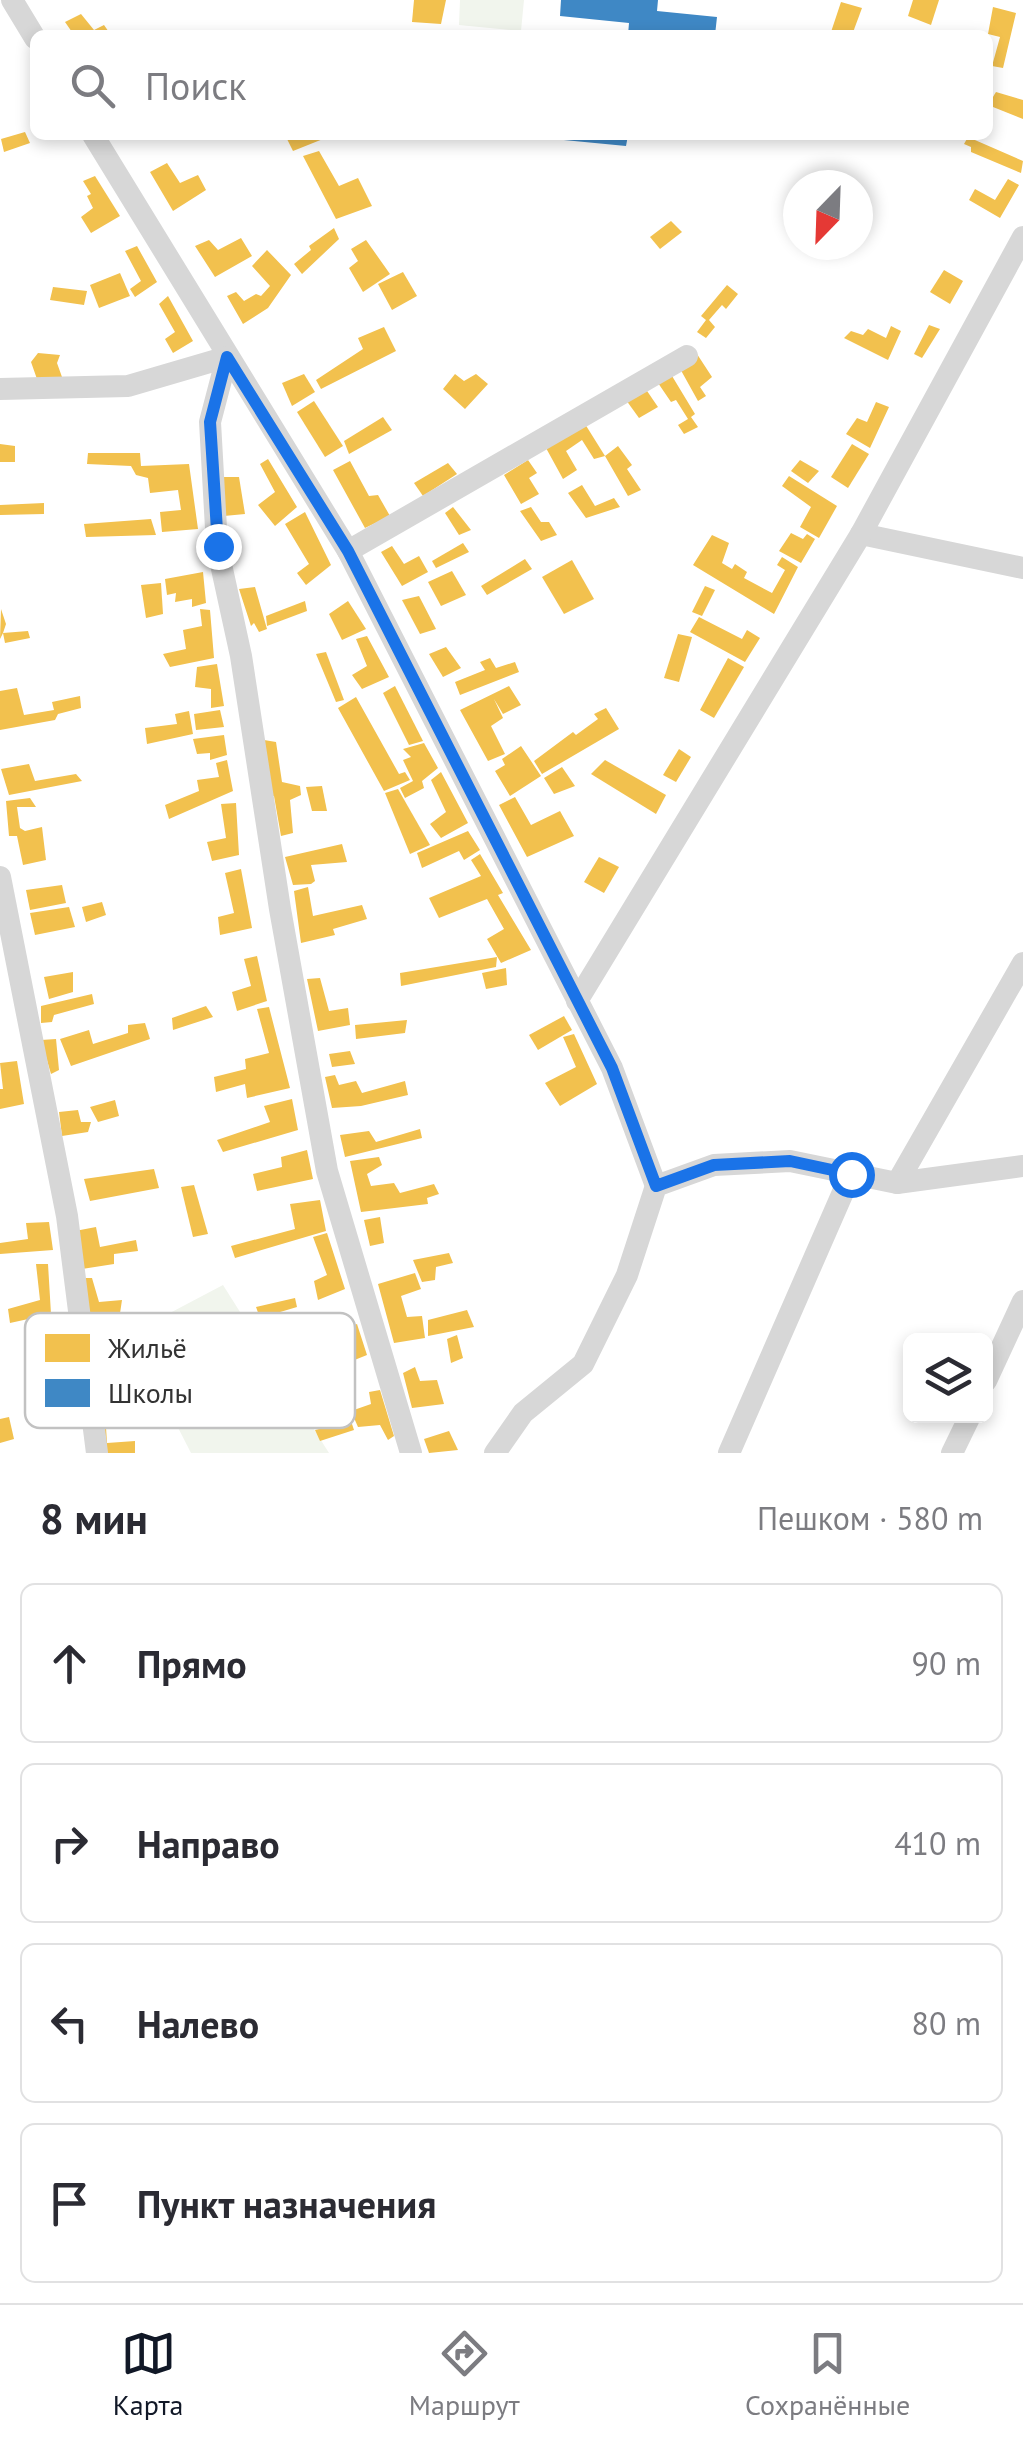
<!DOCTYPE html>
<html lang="ru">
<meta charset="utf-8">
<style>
body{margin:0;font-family:"PT Sans",sans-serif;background:#f2f2f3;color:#2b2b33}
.controls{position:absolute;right:30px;bottom:30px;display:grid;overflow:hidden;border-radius:15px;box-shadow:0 5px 15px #0003}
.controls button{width:90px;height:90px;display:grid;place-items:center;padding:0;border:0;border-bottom:2px solid #e1e1e2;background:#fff;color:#2b2b33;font:50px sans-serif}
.compass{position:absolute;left:783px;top:170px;width:90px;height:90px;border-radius:50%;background:#fff;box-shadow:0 5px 15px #0003;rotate:203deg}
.stop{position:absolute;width:30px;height:30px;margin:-22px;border:8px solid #1a73e8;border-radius:50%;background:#fff}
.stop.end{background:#1a73e8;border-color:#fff;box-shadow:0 2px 10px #0008}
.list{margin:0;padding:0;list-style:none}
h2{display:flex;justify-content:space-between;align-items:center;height:130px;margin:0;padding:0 40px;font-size:42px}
h2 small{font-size:32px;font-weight:400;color:#7c7c81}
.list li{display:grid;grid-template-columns:65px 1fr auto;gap:30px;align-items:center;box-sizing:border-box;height:160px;margin:0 20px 20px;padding:0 20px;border:2px solid #e1e1e2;border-radius:15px}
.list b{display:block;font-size:38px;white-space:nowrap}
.list em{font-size:32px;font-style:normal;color:#7c7c81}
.icon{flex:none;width:55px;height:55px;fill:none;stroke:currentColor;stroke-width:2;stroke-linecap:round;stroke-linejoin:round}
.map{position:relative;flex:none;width:1023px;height:1453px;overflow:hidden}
.search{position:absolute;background:#fff;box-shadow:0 5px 15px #0003;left:30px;right:30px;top:30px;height:110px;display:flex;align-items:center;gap:25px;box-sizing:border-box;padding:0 35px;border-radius:15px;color:#7c7c81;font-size:38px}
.sheet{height:850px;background:#fff}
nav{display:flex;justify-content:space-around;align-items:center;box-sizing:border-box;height:140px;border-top:2px solid #e1e1e2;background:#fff;font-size:28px;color:#7c7c81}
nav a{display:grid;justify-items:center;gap:5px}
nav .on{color:#111827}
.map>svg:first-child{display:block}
.green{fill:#f1f5ed}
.homes{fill:#f2c14e}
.schools{fill:#3f88c5}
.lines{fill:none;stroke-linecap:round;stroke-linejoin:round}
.minor{stroke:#d7d7d7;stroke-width:22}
.route{stroke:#1a73e8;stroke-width:12}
.key{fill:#fff;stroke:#c2c2c2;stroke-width:2.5}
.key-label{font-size:28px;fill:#333}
</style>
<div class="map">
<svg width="1023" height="1453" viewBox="0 0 1023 1453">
<rect width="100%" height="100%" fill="#fff"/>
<g class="green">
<path d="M 460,0 L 524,0 L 521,31 L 459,25 Z"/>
<path d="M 223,1285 L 329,1453 L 191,1453 L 130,1334 Z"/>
</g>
<g class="homes">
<path d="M 414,0 L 446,0 L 441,24 L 412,22 Z"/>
<path d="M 913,0 L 939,0 L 931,25 L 908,16 Z"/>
<path d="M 841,2 L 862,8 L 852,35 L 830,35 Z"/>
<path d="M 993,7 L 1016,13 L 1003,68 L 992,66 L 1000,37 L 988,34 Z"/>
<path d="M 81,14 L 94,30 L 104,25 L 111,35 L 74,35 L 65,22 Z"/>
<path d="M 996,92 L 1023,100 L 1023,119 L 988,105 Z"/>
<path d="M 25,132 L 30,143 L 4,152 L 1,139 Z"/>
<path d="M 285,135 L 333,135 L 293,151 Z"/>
<path d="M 968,137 L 1023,161 L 1021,173 L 971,152 L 971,147 L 964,144 Z"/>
<path d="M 319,151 L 339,186 L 358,178 L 372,206 L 336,219 L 303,156 Z"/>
<path d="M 167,163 L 180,183 L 198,175 L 206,190 L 173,211 L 150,172 Z"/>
<path d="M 95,176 L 120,216 L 91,233 L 81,217 L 93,208 L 87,196 L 91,194 L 83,181 Z"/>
<path d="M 1008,179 L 1019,185 L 1000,218 L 969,200 L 975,189 L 995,200 Z"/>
<path d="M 671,221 L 682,232 L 660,249 L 650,237 Z"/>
<path d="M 334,228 L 339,239 L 302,274 L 294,264 L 311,250 L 309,246 Z"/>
<path d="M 241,238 L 252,256 L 215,277 L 195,246 L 209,240 L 218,250 Z"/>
<path d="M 366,240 L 390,274 L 363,292 L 349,268 L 358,261 L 351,249 Z"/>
<path d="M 137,246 L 157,282 L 135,297 L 130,289 L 141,281 L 125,251 Z"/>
<path d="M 267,250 L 291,275 L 268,308 L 243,324 L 227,296 L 236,292 L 244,301 L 256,294 L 261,296 L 270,286 L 252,266 Z"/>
<path d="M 944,270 L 963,281 L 950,304 L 930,292 Z"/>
<path d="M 403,272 L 417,296 L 392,310 L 378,284 Z"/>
<path d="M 120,273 L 130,296 L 99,308 L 90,285 Z"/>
<path d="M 727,285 L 738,294 L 726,309 L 722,305 L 709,320 L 715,327 L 706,338 L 697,332 L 706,320 L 701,316 Z"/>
<path d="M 53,287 L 87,291 L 84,305 L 50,300 Z"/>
<path d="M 168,296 L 193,341 L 173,353 L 165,339 L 175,332 L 159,304 Z"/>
<path d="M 929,325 L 940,329 L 922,358 L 914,354 Z"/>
<path d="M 891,326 L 901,331 L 888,360 L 844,338 L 851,331 L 863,335 L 868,329 L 886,338 Z"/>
<path d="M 384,327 L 396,351 L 321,389 L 316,380 L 363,349 L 358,338 Z"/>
<path d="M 38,353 L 60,355 L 57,363 L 62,377 L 37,379 L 31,362 Z"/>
<path d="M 697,354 L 712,377 L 700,387 L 706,396 L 698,401 L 678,365 Z"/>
<path d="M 669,371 L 695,414 L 691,417 L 698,427 L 684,434 L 678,425 L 688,419 L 676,400 L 671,402 L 656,380 Z"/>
<path d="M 304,374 L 315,392 L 292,406 L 282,383 Z"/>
<path d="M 455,374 L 464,381 L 476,374 L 488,384 L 465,409 L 443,389 Z"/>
<path d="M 645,388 L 658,407 L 639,418 L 626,400 Z"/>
<path d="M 314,401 L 343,446 L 325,457 L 297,412 Z"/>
<path d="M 876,402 L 889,407 L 870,448 L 846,434 L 857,418 L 867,422 Z"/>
<path d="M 383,417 L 392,430 L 349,454 L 344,441 Z"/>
<path d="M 585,424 L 605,456 L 594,459 L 582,440 L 566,451 L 577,470 L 563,479 L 546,448 Z"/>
<path d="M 0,444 L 15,446 L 15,462 L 0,462 Z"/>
<path d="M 852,444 L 869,454 L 848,488 L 831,477 Z"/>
<path d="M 618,446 L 632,465 L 627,469 L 641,490 L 628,496 L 605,456 Z"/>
<path d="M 88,453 L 140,453 L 141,466 L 189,464 L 198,529 L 162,532 L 160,512 L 181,510 L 178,490 L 150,493 L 148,478 L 136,475 L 131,466 L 87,464 Z"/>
<path d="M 268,459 L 297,507 L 275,526 L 258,505 L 275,492 L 260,464 Z"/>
<path d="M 528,460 L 537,473 L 529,478 L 539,494 L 521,504 L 504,475 Z"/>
<path d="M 800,460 L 819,471 L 808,483 L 791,471 Z"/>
<path d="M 350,461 L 369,496 L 378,495 L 390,516 L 365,528 L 333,470 Z"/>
<path d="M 448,463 L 457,474 L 423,496 L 414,483 Z"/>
<path d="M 789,476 L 837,506 L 819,538 L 800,527 L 811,507 L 782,486 Z"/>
<path d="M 224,477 L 239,477 L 245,514 L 224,516 Z"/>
<path d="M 582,485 L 595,506 L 614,498 L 620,507 L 586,518 L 568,493 Z"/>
<path d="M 44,503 L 44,514 L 0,515 L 0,505 Z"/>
<path d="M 453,507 L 471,530 L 459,535 L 445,513 Z"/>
<path d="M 531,507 L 541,522 L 549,522 L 557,535 L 541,541 L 520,511 Z"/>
<path d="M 305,512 L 331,565 L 306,585 L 297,573 L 309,564 L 285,524 Z"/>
<path d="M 151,519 L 156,535 L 86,537 L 84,524 Z"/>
<path d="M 791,533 L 803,539 L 807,534 L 815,539 L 801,563 L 779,551 Z"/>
<path d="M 712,535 L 729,543 L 722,563 L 732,569 L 735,564 L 747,572 L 744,578 L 772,593 L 785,570 L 777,565 L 782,557 L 798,567 L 774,614 L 693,565 Z"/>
<path d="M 463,543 L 469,552 L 436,568 L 432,561 Z"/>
<path d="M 392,546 L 404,564 L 419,556 L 428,572 L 402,586 L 381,552 Z"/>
<path d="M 525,559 L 532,569 L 487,595 L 481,586 Z"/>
<path d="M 572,560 L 594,599 L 564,614 L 542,577 Z"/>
<path d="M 452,571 L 466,595 L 441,606 L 428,582 Z"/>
<path d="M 203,572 L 206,603 L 192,607 L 192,599 L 175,602 L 176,593 L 167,595 L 165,579 Z"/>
<path d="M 161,583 L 163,614 L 146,618 L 141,585 Z"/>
<path d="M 705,586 L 715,590 L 702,616 L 692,612 Z"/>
<path d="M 255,587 L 267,629 L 259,632 L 254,623 L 251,626 L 239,589 Z"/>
<path d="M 419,596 L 436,629 L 420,634 L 402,600 Z"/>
<path d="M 305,601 L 307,611 L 267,626 L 266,616 Z"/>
<path d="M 348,601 L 366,629 L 342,640 L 329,614 Z"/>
<path d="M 1,609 L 6,624 L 3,633 L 28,631 L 30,638 L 5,643 L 3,633 L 0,639 Z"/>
<path d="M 200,609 L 210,610 L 214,658 L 170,667 L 163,654 L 186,649 L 183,630 L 202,626 Z"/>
<path d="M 699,617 L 742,639 L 747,630 L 760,638 L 745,662 L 690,632 Z"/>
<path d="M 678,634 L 692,637 L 679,682 L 664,678 Z"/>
<path d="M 367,636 L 389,677 L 362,689 L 352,675 L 367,666 L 356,639 Z"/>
<path d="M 446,647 L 461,668 L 443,677 L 429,654 Z"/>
<path d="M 326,652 L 344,700 L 336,702 L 316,654 Z"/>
<path d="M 490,658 L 496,668 L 515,662 L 519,672 L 460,695 L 455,682 L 485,670 L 480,662 Z"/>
<path d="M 728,658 L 744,667 L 714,718 L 700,710 Z"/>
<path d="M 217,664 L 224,706 L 211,708 L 211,689 L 195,687 L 197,667 Z"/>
<path d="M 395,686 L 423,741 L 409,745 L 383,693 Z"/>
<path d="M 509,686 L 521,705 L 503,714 L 494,699 L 503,718 L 491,726 L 505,754 L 488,761 L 460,710 Z"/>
<path d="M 17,688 L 24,715 L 54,710 L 52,702 L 80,696 L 81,708 L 58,714 L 55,720 L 0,730 L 0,691 Z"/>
<path d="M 356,697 L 399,774 L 405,772 L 410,780 L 384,791 L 338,708 Z"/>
<path d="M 606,708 L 619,729 L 542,774 L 534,761 L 573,732 L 576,735 L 598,719 L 594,714 Z"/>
<path d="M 220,710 L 224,727 L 196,730 L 194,714 Z"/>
<path d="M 189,711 L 193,734 L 147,744 L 145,728 L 177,724 L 175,714 Z"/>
<path d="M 224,735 L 227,755 L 210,760 L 210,753 L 197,754 L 193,739 Z"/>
<path d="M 264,740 L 276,742 L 282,782 L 300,786 L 301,795 L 290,800 L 293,833 L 281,836 L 274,796 L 269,797 Z"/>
<path d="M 424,743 L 438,768 L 422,781 L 424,788 L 405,798 L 400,788 L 413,781 L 403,760 L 411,757 L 403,749 Z"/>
<path d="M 521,746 L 541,776 L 510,796 L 495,771 L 505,765 L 502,759 Z"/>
<path d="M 679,749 L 691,757 L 676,782 L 663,775 Z"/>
<path d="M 227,760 L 233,791 L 169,819 L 165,805 L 199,791 L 197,780 L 219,777 L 216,763 Z"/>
<path d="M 605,760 L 666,795 L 656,814 L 591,774 Z"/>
<path d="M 29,764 L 35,781 L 76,774 L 82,781 L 9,795 L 1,769 Z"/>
<path d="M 562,767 L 575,786 L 554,794 L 544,778 Z"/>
<path d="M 441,772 L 468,823 L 441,838 L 430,824 L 446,812 L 431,780 Z"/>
<path d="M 322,786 L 327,811 L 312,811 L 306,787 Z"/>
<path d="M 398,789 L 430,845 L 410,854 L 385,793 Z"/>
<path d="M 515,797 L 531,825 L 560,811 L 574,836 L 527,857 L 499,805 Z"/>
<path d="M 30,798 L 36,807 L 17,807 L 20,828 L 25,831 L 42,827 L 46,860 L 23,865 L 17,836 L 9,836 L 6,801 Z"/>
<path d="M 236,803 L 239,855 L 212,861 L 207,842 L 226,838 L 221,804 Z"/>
<path d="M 468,831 L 480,850 L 464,860 L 459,851 L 422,868 L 417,853 Z"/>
<path d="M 342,844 L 347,862 L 311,865 L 315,881 L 311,884 L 293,885 L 285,857 Z"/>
<path d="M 480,854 L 503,893 L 498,895 L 531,950 L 501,963 L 487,939 L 504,929 L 487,899 L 439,918 L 429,898 L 481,876 L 471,860 Z"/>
<path d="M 599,857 L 619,867 L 604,893 L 584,882 Z"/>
<path d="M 241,869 L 252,928 L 220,935 L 218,917 L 234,913 L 225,873 Z"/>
<path d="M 62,885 L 66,903 L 30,910 L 26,890 Z"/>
<path d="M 308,887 L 313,916 L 362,905 L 367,919 L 333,929 L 335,935 L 301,943 L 294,891 Z"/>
<path d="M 102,902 L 106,915 L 86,922 L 82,907 Z"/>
<path d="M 69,907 L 75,927 L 35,935 L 30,913 Z"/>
<path d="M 257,956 L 267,1001 L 237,1011 L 232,992 L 251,986 L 244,959 Z"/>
<path d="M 497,957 L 496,967 L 401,986 L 400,973 Z"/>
<path d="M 506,968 L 507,985 L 486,989 L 482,973 Z"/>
<path d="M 73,972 L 73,992 L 49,999 L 44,977 Z"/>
<path d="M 320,978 L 329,1011 L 348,1008 L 350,1025 L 318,1031 L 307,979 Z"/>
<path d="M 92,994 L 94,1004 L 54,1015 L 52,1022 L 41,1023 L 41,1006 Z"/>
<path d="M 206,1006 L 213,1017 L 173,1030 L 172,1018 Z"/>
<path d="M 269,1007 L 290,1088 L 247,1098 L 245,1084 L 216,1092 L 214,1077 L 246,1069 L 245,1059 L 269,1053 L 257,1009 Z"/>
<path d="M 564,1016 L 572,1030 L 538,1050 L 529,1035 Z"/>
<path d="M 407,1020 L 405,1033 L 356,1039 L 355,1025 Z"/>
<path d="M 145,1023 L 150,1039 L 71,1066 L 60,1039 L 89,1030 L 93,1044 L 128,1033 L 128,1025 Z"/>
<path d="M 574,1034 L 597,1084 L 560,1106 L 545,1083 L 576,1067 L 563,1037 Z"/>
<path d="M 56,1039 L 59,1070 L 51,1074 L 41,1040 Z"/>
<path d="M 350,1051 L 355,1064 L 332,1067 L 329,1054 Z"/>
<path d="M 17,1061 L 24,1104 L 0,1109 L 0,1089 L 3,1089 L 0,1063 Z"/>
<path d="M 335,1075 L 339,1085 L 356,1081 L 362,1093 L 405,1081 L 408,1095 L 361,1106 L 332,1108 L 325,1077 Z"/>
<path d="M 292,1099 L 298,1130 L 223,1152 L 217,1140 L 270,1122 L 264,1106 Z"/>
<path d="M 115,1100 L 119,1116 L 98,1122 L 90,1107 Z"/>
<path d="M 78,1110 L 81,1122 L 91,1122 L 88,1132 L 62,1136 L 59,1112 Z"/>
<path d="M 420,1129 L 422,1138 L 345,1157 L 340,1135 L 369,1131 L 376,1142 Z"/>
<path d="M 307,1150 L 313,1179 L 257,1191 L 253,1174 L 282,1167 L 281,1157 Z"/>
<path d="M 379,1157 L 382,1165 L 367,1174 L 371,1186 L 394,1183 L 400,1193 L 434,1184 L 439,1194 L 427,1198 L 428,1204 L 361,1212 L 350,1161 Z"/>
<path d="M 154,1169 L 159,1188 L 90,1201 L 84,1179 Z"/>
<path d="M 194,1185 L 208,1234 L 193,1237 L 181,1187 Z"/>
<path d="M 320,1200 L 326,1231 L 235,1258 L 231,1246 L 295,1229 L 290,1204 Z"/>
<path d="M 380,1217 L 384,1243 L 370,1246 L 364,1220 Z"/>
<path d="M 49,1222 L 53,1250 L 0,1254 L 0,1243 L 28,1239 L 26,1223 Z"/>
<path d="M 96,1227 L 100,1247 L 136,1240 L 138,1251 L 114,1254 L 114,1264 L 82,1269 L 75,1231 Z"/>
<path d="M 327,1233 L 345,1289 L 318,1300 L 314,1281 L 327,1275 L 313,1237 Z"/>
<path d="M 449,1253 L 453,1263 L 436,1267 L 435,1280 L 422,1282 L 413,1260 Z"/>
<path d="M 36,1264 L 48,1264 L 51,1314 L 10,1323 L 8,1309 L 40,1300 Z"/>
<path d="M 415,1273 L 421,1289 L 401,1296 L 407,1317 L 422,1316 L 425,1338 L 394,1343 L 378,1284 Z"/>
<path d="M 78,1278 L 92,1278 L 99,1302 L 122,1300 L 119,1320 L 85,1323 Z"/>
<path d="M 295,1298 L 297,1307 L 260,1318 L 256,1307 Z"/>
<path d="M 467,1310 L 474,1327 L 428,1336 L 428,1320 Z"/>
<path d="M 357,1324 L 367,1355 L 342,1365 L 335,1346 L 350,1339 L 345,1328 Z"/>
<path d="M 457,1335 L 463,1358 L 451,1363 L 447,1339 Z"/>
<path d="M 415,1367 L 420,1381 L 437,1380 L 444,1404 L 412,1408 L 403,1373 Z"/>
<path d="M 380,1390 L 394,1436 L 388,1440 L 380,1425 L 358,1427 L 351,1411 L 371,1404 L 369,1392 Z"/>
<path d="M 124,1396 L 123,1407 L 105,1411 L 107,1443 L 135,1441 L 135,1453 L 99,1453 L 92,1401 Z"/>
<path d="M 9,1417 L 14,1439 L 0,1443 L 0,1419 Z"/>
<path d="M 351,1421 L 354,1430 L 320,1441 L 315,1430 Z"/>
<path d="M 449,1431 L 458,1450 L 429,1453 L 424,1439 Z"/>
</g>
<g class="schools">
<path d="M 561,0 L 658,0 L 657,11 L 717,17 L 715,35 L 628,35 L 629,23 L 560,16 Z"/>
<path d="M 543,135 L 628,135 L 626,146 L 543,138 Z"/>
</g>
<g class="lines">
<g class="minor">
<path d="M 12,0 L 35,38"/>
<path d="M 93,135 L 348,551 L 612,1068 L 656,1186"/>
<path d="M 227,357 L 210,422 L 217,546 L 241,656 L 280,909 L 327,1171 L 411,1453"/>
<path d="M 0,389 L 128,386 L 227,357"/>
<path d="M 861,534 L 1023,568"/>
<path d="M 348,551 L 687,356"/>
<path d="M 0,877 L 67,1216 L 97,1453"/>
<path d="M 577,1001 L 861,534 L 1023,237"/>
<path d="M 897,1183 L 1023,963"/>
<path d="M 986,1381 L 1023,1301"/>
<path d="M 495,1453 L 523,1413 L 583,1364 L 627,1275 L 656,1186 L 714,1165 L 790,1161 L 897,1183 L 1023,1166"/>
<path d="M 729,1453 L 851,1174"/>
<path d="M 952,1453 L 970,1416"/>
</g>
</g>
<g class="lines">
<path class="route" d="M 218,546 L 210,422 L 227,357 L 348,551 L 612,1068 L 656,1186 L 714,1165 L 790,1161 L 851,1174"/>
</g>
<rect x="25" y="1313" width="330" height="115" rx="15" class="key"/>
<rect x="45" y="1334" width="45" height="28" fill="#f2c14e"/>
<rect x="45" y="1379" width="45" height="28" fill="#3f88c5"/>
<g class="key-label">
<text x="108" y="1358">Жильё</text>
<text x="108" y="1403">Школы</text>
</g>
</svg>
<div class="controls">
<button><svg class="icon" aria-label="layers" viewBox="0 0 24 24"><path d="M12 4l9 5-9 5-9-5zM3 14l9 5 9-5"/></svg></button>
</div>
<svg class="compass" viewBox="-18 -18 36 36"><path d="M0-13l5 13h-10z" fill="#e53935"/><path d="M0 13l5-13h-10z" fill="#7c7c81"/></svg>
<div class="stop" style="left:851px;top:1174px"></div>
<div class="stop end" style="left:218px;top:546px"></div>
<div class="search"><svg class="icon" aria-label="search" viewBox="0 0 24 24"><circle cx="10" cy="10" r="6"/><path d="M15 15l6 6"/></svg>Поиск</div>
</div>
<section class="sheet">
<h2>8 мин<small>Пешком · 580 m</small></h2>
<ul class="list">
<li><svg class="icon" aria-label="ahead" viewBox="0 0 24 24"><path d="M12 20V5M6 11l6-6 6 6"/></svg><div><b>Прямо</b></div><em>90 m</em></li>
<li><svg class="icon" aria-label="right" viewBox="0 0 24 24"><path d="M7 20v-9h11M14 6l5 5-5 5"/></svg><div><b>Направо</b></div><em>410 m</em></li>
<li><svg class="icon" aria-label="left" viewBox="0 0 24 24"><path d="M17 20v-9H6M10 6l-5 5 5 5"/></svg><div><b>Налево</b></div><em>80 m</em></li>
<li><svg class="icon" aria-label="arrive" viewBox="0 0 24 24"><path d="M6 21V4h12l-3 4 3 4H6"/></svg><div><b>Пункт назначения</b></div></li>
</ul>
</section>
<nav>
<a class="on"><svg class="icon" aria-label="map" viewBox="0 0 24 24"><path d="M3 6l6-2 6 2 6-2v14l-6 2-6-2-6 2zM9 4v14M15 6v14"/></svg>Карта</a>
<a><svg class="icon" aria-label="directions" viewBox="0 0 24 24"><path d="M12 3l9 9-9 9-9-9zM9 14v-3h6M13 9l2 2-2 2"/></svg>Маршрут</a>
<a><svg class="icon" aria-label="saved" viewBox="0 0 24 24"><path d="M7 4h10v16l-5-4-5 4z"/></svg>Сохранённые</a>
</nav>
